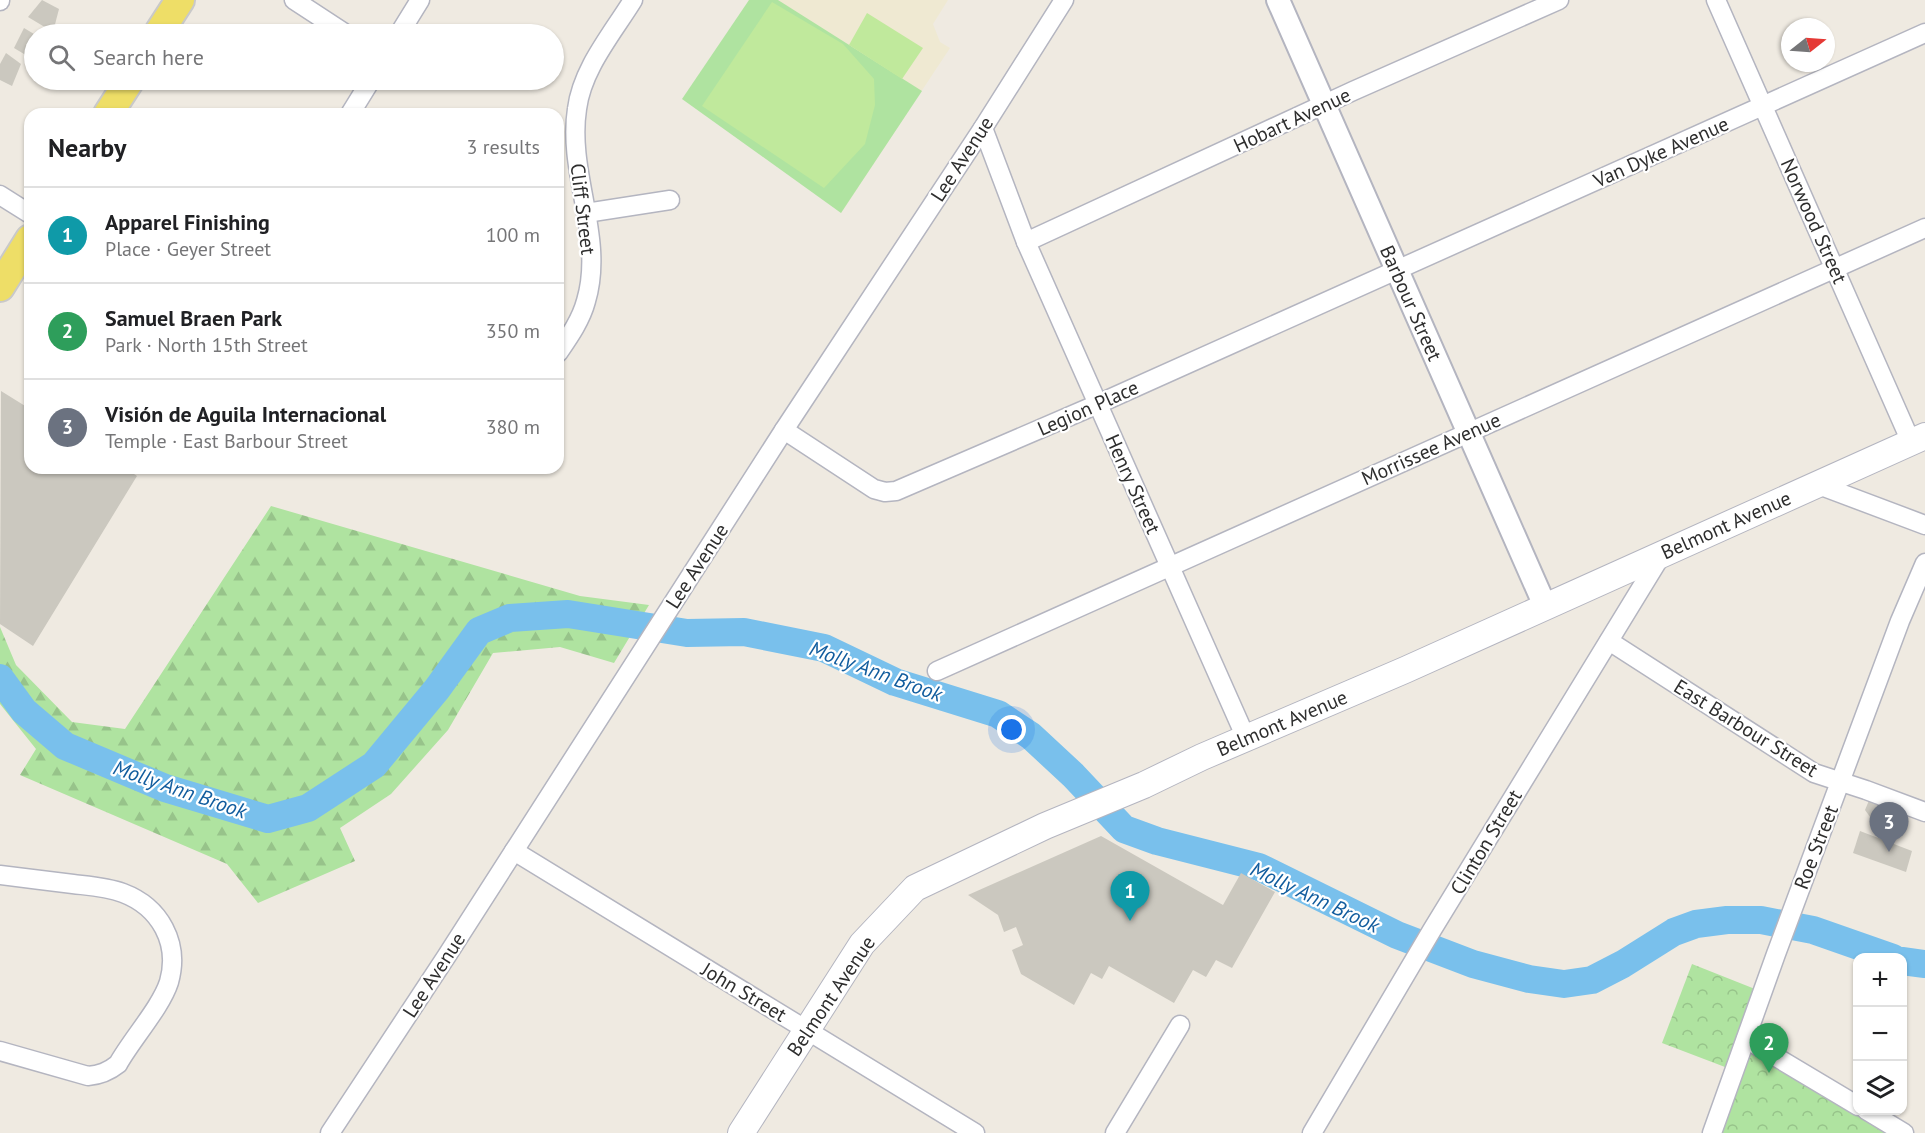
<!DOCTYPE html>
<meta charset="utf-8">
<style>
body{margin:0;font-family:"PT Sans",sans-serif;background:#f2f2f2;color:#202124}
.controls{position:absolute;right:18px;bottom:18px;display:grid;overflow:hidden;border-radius:12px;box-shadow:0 2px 4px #0004}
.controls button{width:54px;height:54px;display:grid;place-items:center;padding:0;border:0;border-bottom:2px solid #e0e0e0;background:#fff;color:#202124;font:30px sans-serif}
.compass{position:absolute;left:1781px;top:18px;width:54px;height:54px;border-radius:50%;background:#fff;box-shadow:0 2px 4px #0004;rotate:73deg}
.you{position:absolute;left:1012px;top:730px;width:21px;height:21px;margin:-15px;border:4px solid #fff;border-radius:50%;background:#1a73e8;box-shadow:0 0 0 9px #1a73e833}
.badge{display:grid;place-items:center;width:39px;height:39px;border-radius:50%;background:#0b8043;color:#fff;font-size:20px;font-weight:700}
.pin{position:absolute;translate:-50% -50px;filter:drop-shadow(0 2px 3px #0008)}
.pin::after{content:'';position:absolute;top:32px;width:21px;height:18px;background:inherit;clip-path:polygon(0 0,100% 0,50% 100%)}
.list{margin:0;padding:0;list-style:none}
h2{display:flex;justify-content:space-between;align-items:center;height:78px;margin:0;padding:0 24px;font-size:26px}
h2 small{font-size:20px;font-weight:400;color:#757577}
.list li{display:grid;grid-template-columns:39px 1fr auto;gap:18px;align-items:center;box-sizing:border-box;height:96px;padding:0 24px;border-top:2px solid #e0e0e0}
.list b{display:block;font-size:22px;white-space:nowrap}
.list p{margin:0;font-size:20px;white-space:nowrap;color:#757577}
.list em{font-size:20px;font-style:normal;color:#757577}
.icon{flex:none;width:33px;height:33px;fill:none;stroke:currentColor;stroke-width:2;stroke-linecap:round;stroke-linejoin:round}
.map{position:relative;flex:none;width:1925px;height:1133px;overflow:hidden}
.search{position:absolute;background:#fff;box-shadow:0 2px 4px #0004;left:24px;top:24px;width:540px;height:66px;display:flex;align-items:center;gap:15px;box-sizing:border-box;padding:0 21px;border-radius:33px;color:#757577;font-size:22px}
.panel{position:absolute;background:#fff;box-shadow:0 2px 4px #0004;left:24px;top:108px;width:540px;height:366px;border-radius:18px}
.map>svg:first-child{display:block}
.education{fill:#efe9d2}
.grass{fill:#afe3a0}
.forest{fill:url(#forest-firs)}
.park{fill:url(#park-crowns)}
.pitch{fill:#c0e99c}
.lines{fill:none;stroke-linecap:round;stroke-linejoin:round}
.river{stroke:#79c0ec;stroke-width:28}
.building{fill:#cbc8bf}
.minor-casing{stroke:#b4b5c0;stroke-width:21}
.tertiary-casing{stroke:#b4b5c0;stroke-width:26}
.secondary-casing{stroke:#b4b5c0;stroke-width:28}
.primary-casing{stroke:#c9c9c9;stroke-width:32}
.minor{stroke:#fff;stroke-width:18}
.tertiary{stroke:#fff;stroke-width:22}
.secondary{stroke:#fff;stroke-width:26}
.primary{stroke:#eede67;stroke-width:28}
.labels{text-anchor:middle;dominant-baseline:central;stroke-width:4.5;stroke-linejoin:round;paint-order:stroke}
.street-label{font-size:20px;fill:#2e2e2e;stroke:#fff}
.water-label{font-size:21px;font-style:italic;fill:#125d9e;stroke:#fff}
</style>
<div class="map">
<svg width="1925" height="1133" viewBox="0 0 1925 1133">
<defs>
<pattern id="forest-firs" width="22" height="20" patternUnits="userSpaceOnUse" patternTransform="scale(1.5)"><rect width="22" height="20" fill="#afe3a0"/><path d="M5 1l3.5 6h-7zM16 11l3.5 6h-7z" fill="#97c38a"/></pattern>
<pattern id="park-crowns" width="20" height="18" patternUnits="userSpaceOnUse" patternTransform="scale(1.5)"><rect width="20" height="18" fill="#afe3a0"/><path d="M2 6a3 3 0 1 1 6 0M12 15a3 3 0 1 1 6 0" fill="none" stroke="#97c38a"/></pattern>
</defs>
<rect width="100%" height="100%" fill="#efeae1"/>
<path class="education" d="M 749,0 L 948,0 L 933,24 L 940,42 L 950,48 L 841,213 Z"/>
<path class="grass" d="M 749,0 L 778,0 L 922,91 L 841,213 L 682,99 Z"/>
<path class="forest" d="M 271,506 L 580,596 L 649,605 L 614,663 L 560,647 L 493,653 L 448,730 L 391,794 L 340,828 L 355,861 L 258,903 L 227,864 L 20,775 L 36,749 L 0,704 L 0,627 L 16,665 L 72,722 L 125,729 Z"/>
<g class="park">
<path d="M 1692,964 L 1755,989 L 1725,1067 L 1662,1043 Z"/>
<path d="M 1747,1040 L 1904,1133 L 1712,1133 Z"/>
</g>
<g class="pitch">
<path d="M 772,2 L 843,44 L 874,79 L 875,105 L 865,144 L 824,188 L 702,106 Z"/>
<path d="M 867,13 L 923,48 L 902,79 L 849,45 Z"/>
</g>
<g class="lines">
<g class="river">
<path d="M 0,678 L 24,711 L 65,746 L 165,788 L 268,819 L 308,808 L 374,765 L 437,689 L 479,631 L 510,618 L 568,614 L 687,633 L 744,632 L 824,648 L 895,682 L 998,714 L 1031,736 L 1073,775 L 1124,829 L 1157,841 L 1259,867 L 1397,935 L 1473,964 L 1529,979 L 1564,984 L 1592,980 L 1623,964 L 1674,932 L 1696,924 L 1727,920 L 1761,920 L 1813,930 L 1893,958"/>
<path d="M 1902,961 L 1925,964"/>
</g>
</g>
<g class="building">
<path d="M 42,0 L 59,9 L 53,32 L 28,17 Z"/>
<path d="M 24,28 L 34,34 L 34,60 L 14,48 Z"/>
<path d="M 6,53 L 21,64 L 12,86 L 0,80 L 0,64 Z"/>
<path d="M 1,391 L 30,409 L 30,468 L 125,468 L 137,476 L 33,646 L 0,624 Z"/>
<path d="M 1870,798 L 1900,808 L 1902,815 L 1899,830 L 1873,821 L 1865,810 Z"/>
<path d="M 1860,831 L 1912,851 L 1906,872 L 1853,853 Z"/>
<path d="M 1101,836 L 1223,905 L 1241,873 L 1275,892 L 1232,968 L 1216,960 L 1206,977 L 1193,970 L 1174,1003 L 1109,966 L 1102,979 L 1091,973 L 1074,1005 L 1021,974 L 1012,950 L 1023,945 L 1016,927 L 1004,932 L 998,915 L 968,895 Z"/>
</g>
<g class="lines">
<defs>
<g id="minor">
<path d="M 294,0 L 346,34"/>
<path d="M 1716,0 L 1911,442"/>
<path d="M 0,1 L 0,0"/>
<path d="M 399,34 L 420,0"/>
<path d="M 350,114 L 371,80"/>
<path d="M 983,128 L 1026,242 L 1246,738"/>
<path d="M 0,195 L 30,214"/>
<path d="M 586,213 L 670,200"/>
<path d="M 1026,242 L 1353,91 L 1559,0"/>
<path d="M 558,353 C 569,337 581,320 586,301 C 605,238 567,173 577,109 C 582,69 612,34 633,0"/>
<path d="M 784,430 L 874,489 L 885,492 L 896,491 L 1098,404 L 1925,33"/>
<path d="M 1816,484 L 1925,525"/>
<path d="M 1609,641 L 1814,773 L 1866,790 L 1925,812"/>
<path d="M 937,671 L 1925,228"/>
<path d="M 514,851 L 975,1133"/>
<path d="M 0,875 C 24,878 49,881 73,884 C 90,886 107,887 123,893 C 160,907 180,943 169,982 C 161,1007 132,1039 118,1064 C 108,1072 100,1075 88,1076 L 0,1051"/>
<path d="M 1746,1039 L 1858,1106"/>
<path d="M 1866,1110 L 1904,1133"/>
<path d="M 330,1133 L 446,957 L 784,430 L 983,128 L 1064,0"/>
<path d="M 1115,1133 L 1180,1025"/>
<path d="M 1312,1133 L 1432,930 L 1662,554"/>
<path d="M 1712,1133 L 1776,954 L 1900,621 L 1925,563"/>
</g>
<path id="tertiary" d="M 1278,0 L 1545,606"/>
<path id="secondary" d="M 741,1133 L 862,944 L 915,888 L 1045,826 L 1144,785 L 1202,757 L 1405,670 L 1925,436"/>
<g id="primary">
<path d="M 158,34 L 180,0"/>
<path d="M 108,114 L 130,80"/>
<path d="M 0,287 L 30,239"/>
</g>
</defs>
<use href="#minor" class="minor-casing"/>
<use href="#tertiary" class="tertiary-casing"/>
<use href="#secondary" class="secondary-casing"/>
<use href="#primary" class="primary-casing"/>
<use href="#minor" class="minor"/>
<use href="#tertiary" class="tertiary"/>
<use href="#secondary" class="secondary"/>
<use href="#primary" class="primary"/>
</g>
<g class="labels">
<g class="street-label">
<text transform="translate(1292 120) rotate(-25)">Hobart Avenue</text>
<text transform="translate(1661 152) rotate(-24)">Van Dyke Avenue</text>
<text transform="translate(962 159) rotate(-57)">Lee Avenue</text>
<text transform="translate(583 209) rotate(83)">Cliff Street</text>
<text transform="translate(1814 221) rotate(66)">Norwood Street</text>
<text transform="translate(1411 303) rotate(66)">Barbour Street</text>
<text transform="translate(1088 408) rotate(-24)">Legion Place</text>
<text transform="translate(1431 449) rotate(-24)">Morrissee Avenue</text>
<text transform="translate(1133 484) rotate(66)">Henry Street</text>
<text transform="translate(1726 525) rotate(-24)">Belmont Avenue</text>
<text transform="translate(697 566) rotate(-57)">Lee Avenue</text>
<text transform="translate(1282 723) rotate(-23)">Belmont Avenue</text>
<text transform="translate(1746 728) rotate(32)">East Barbour Street</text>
<text transform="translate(1486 842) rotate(-59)">Clinton Street</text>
<text transform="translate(1816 847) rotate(-69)">Roe Street</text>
<text transform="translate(434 975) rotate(-57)">Lee Avenue</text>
<text transform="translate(744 992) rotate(31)">John Street</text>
<text transform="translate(831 996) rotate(-56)">Belmont Avenue</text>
</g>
<g class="water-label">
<text transform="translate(876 671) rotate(20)">Molly Ann Brook</text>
<text transform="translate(180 789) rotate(19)">Molly Ann Brook</text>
<text transform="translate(1315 897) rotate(25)">Molly Ann Brook</text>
</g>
</g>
</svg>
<div class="controls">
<button>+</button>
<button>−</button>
<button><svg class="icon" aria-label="layers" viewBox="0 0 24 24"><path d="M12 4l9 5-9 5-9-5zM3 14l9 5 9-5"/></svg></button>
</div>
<svg class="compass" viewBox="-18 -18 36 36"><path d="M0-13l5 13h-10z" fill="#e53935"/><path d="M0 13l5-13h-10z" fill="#757577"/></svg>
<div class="you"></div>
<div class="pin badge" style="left:1130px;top:921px;background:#0f9aa8">1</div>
<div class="pin badge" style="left:1769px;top:1073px;background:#2e9e5b">2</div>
<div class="pin badge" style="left:1889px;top:852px;background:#6b7280">3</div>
<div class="search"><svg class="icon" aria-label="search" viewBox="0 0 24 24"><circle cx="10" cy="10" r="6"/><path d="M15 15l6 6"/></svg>Search here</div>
<section class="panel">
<h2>Nearby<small>3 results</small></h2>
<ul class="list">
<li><span class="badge" style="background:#0f9aa8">1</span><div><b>Apparel Finishing</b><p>Place · Geyer Street</p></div><em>100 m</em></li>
<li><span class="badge" style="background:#2e9e5b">2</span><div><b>Samuel Braen Park</b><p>Park · North 15th Street</p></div><em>350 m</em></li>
<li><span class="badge" style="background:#6b7280">3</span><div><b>Visión de Aguila Internacional</b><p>Temple · East Barbour Street</p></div><em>380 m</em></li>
</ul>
</section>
</div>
